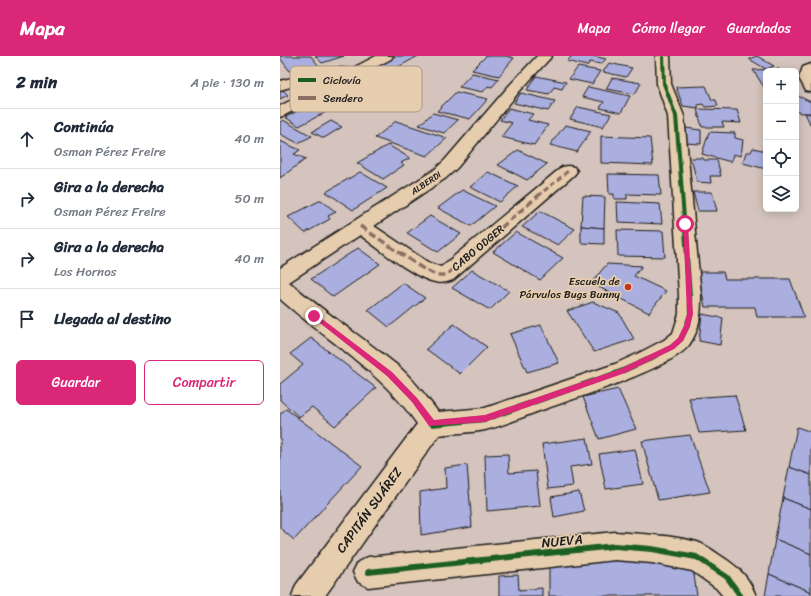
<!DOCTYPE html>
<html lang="es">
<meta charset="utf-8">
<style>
body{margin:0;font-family:Sriracha,sans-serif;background:#f2f2f3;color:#1f2937}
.controls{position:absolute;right:12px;top:12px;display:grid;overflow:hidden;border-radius:6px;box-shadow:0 2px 10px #0003}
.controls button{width:36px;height:36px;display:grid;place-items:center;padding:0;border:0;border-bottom:1px solid #e0e1e3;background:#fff;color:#1f2937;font:20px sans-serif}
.stop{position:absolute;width:12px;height:12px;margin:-9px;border:3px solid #db2777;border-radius:50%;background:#fff}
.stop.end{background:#db2777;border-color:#fff;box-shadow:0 1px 4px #0008}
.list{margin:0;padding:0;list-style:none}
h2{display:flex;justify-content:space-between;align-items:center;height:52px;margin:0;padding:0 16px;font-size:17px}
h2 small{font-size:13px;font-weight:400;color:#747a83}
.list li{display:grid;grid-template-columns:26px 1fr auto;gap:12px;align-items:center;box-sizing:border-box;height:60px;padding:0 16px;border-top:1px solid #e0e1e3}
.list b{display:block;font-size:15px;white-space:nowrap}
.list p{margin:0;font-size:13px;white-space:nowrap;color:#747a83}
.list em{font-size:13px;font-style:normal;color:#747a83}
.actions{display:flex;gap:8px;padding:12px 16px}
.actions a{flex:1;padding:9px 0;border:1px solid #db2777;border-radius:6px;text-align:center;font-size:14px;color:#db2777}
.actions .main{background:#db2777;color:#fff}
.icon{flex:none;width:22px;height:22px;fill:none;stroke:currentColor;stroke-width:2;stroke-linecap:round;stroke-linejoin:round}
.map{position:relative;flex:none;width:531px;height:540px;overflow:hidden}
header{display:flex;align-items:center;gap:24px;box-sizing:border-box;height:56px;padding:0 20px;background:#db2777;color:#fff}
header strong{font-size:19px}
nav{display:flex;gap:22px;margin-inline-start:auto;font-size:14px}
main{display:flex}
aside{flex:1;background:#fff}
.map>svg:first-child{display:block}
.building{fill:#abafe0;stroke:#1c1c1c}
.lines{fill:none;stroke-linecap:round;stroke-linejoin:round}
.minor-casing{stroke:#1c1c1c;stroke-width:3}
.minor{fill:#e6cdae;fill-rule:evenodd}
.quiet-far1{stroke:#8d6e63;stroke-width:3;stroke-dasharray:5.5 3;stroke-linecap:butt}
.quiet{stroke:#8d6e63;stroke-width:3.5;stroke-dasharray:8 3.5;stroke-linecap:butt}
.cycleway-casing{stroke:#e6cdae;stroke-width:3}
.cycleway{fill:#1b5e20;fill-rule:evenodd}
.route{fill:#db2777}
.poi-dot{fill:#c8321e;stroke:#e6cdae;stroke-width:1.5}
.labels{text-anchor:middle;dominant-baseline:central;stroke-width:3.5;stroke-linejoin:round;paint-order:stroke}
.far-street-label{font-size:9px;fill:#1c1c1c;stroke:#e6cdae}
.street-label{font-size:11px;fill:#1c1c1c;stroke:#e6cdae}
.poi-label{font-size:11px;fill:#1c1c1c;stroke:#e6cdae;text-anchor:end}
.near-street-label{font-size:13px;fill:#1c1c1c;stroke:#e6cdae}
.key{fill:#e6cdae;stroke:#a99882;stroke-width:1}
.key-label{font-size:11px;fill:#1c1c1c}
</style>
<header>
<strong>Mapa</strong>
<nav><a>Mapa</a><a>Cómo llegar</a><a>Guardados</a></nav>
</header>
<main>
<aside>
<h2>2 min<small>A pie · 130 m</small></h2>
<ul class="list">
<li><svg class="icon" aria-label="ahead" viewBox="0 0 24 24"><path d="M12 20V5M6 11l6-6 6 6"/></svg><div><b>Continúa</b><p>Osman Pérez Freire</p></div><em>40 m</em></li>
<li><svg class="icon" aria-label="right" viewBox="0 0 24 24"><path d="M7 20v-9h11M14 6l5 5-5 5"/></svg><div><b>Gira a la derecha</b><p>Osman Pérez Freire</p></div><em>50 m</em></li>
<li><svg class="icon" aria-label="right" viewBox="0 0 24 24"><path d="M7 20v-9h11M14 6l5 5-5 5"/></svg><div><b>Gira a la derecha</b><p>Los Hornos</p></div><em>40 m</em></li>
<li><svg class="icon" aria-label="arrive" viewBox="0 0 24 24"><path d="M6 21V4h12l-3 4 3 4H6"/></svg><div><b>Llegada al destino</b></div></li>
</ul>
<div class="actions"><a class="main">Guardar</a><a>Compartir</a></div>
</aside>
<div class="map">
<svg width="531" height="540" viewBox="0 0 531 540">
<rect width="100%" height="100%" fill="#d4c4bd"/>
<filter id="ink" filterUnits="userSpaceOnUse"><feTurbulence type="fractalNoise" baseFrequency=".025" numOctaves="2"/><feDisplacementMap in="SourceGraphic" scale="8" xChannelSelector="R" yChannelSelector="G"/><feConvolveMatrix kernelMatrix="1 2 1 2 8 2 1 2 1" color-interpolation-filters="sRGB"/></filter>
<g filter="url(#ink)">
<g class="building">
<path d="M 0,0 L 31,0 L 39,10 L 12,18 L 0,2 Z"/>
<path d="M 35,0 L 64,0 L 42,7 Z"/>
<path d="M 114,0 L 138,0 L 79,33 L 65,27 Z"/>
<path d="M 206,0 L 226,0 L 234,2 L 219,20 L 192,14 Z"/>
<path d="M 292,0 L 313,0 L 326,3 L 321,8 L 310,6 L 307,10 L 287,5 Z"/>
<path d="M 477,0 L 494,10 L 486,13 L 469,3 Z"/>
<path d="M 329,7 L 352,12 L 346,21 L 323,16 Z"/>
<path d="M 298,11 L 320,15 L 312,28 L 289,23 Z"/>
<path d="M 499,13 L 500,15 L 486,15 L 486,34 L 473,14 Z"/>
<path d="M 192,17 L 219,23 L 212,31 L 208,30 L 203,36 L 179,31 Z"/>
<path d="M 256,20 L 286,26 L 282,33 L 274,31 L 269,38 L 247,34 Z"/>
<path d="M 332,22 L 361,27 L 355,38 L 326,33 Z"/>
<path d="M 426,30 L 432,44 L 436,44 L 438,50 L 425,51 L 423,48 L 418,49 L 418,52 L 403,50 L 396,31 Z"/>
<path d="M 308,31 L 350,40 L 341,57 L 320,52 L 324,46 L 302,41 Z"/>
<path d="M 3,34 L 8,39 L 0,43 L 0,35 Z"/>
<path d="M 176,36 L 208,43 L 190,63 L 157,55 Z"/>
<path d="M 241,37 L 275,45 L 268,55 L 234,47 Z"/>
<path d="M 516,39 L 531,46 L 531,57 L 521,57 L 516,55 Z"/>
<path d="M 32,48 L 46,56 L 19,70 L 5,61 Z"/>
<path d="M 298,51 L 331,58 L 323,71 L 290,63 Z"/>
<path d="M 229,52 L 253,58 L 248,64 L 268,69 L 254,89 L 221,81 L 232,67 L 220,64 Z"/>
<path d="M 417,53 L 457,54 L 461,67 L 442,66 L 444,71 L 422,71 Z"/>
<path d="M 153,57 L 178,64 L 164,77 L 139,69 Z"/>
<path d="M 525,57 L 531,58 L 531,70 Z"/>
<path d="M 3,64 L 32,80 L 18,87 L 0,78 L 0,66 Z"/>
<path d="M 51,65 L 62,71 L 44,82 L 32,76 Z"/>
<path d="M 116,65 L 167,82 L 147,100 L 95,82 Z"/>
<path d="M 285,69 L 311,75 L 297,96 L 270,89 Z"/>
<path d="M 405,72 L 421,74 L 421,88 L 405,87 Z"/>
<path d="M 429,76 L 455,77 L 455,82 L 463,84 L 461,100 L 453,98 L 451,106 L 422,98 Z"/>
<path d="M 321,80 L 370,82 L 373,109 L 321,107 Z"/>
<path d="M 0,85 L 20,94 L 14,98 L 26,103 L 0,122 Z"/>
<path d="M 108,89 L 130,102 L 121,107 L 124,109 L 103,123 L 77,107 Z"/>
<path d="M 473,92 L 486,95 L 486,113 L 463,107 L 466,96 L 471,96 Z"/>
<path d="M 238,94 L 267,108 L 247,124 L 218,109 Z"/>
<path d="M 411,102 L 423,102 L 424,104 L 437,104 L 441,120 L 430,120 L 431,127 L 417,126 Z"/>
<path d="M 80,116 L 107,132 L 73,154 L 46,136 Z"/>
<path d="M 208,116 L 238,130 L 220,146 L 190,131 Z"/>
<path d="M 328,118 L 379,119 L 381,139 L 347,138 L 347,143 L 334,143 L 334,138 L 329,138 Z"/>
<path d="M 182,134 L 215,150 L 191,170 L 158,152 Z"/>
<path d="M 413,136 L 432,136 L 437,155 L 418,155 Z"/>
<path d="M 303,140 L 325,141 L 324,172 L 301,170 Z"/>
<path d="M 41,144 L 56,156 L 48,160 L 50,163 L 25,177 L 8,161 Z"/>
<path d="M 337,146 L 380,148 L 382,168 L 338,166 Z"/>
<path d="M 260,155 L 295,173 L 278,189 L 242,171 Z"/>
<path d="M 150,160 L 181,178 L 158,196 L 127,177 Z"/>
<path d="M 301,170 L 324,172 L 324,188 L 301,187 Z"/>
<path d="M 337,174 L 383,175 L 385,201 L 338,200 Z"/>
<path d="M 236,176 L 283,202 L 260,224 L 213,196 Z"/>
<path d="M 78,192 L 100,208 L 53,241 L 31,223 Z"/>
<path d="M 327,208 L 362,210 L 354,220 L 386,235 L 369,257 L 311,227 Z"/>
<path d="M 192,214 L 229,235 L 210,254 L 172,232 Z"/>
<path d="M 418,216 L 443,216 L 445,223 L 510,223 L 524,261 L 477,261 L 475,251 L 425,251 Z"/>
<path d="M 123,227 L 145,242 L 109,271 L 88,254 Z"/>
<path d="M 313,246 L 339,257 L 354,283 L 314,296 L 287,255 Z"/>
<path d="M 422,258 L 443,262 L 440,289 L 419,285 Z"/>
<path d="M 174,268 L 207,291 L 180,318 L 146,293 Z"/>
<path d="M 261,269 L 279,307 L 247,316 L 230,278 Z"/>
<path d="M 31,282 L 96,332 L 55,370 L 32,351 L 19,361 L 0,344 L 0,328 L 23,309 L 10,298 Z"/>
<path d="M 338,333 L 356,373 L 319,383 L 303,341 Z"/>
<path d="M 455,339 L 466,374 L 419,377 L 409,342 Z"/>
<path d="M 6,353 L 82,410 L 14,484 L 0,472 L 0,386 L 2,384 L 0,382 L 0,358 Z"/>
<path d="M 517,371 L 531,376 L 531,419 L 509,411 Z"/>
<path d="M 410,379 L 430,436 L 378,444 L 362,385 Z"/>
<path d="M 307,382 L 312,408 L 290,411 L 293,430 L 268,433 L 262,388 Z"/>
<path d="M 355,393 L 363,428 L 326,433 L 319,398 Z"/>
<path d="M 228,398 L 229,417 L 256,415 L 260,450 L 207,455 L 205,399 Z"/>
<path d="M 187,409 L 192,471 L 141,479 L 140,436 L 166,432 L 165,412 Z"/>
<path d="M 509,411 L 531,419 L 531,453 L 503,442 Z"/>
<path d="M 299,436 L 304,455 L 274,461 L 271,441 Z"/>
<path d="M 503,442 L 531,453 L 531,498 L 495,483 Z"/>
<path d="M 495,483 L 531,498 L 531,536 L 489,518 Z"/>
<path d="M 340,498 L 412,505 L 417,540 L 269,540 L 269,506 Z"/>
<path d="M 489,518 L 531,536 L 531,540 L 485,540 Z"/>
<path d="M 238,519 L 239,534 L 262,532 L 262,540 L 219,540 L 219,520 Z"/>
</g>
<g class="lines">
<defs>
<g id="minor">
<path d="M 96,0 L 113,0 L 111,3 L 5,59 L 0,61 L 0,50 L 56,21 L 35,24 L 0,34 L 0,25 L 42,14 L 59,12 L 71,13 Z"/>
<path d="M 257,0 L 272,0 L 238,37 L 177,112 L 166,122 L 94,170 L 149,207 L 161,211 L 282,111 L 288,110 L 294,111 L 297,115 L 294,119 L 173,224 C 167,226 161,228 155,226 C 134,222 98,192 80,179 L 9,226 C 44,256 82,281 118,310 C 133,323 146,340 158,356 L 205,352 L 335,308 L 359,297 L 384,284 L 393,277 L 399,258 L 399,239 L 388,60 L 377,28 L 376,0 L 390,0 L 391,28 L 404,60 L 421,239 C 421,257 420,274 409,289 C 393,312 290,344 259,355 C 242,361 223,370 205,374 C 190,377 174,377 159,379 L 45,540 L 12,540 L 16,529 L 137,368 C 102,316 46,284 0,243 L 0,212 L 154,114 L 165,104 L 228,31 Z"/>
<path d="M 531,8 L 531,36 L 526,35 L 519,22 L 523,11 Z"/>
<path d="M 335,476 C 362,478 391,479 417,486 C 425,489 431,493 438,498 C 457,510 468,519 476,540 L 443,540 L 436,532 L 412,515 L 372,507 L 335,504 L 88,531 L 78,526 L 73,516 L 78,506 L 88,501 Z"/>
</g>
</defs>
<use href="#minor" class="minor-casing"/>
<use href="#minor" class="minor"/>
<path class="quiet-far1" d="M 264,135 L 288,115"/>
<path class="quiet" d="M 80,170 L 142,212 L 156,219 L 166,219 L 265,134"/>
<defs>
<g id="cycleway">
<path d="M 381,0 L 385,0 L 386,28 L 398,60 L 412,239 L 412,258 L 410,270 L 403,284 L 394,292 L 369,306 L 344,317 L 205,366 L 152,371 L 150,370 L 149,368 L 150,366 L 152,365 L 205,360 L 340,313 L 365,302 L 390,290 L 399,282 L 404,270 L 408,258 L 408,239 L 394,60 L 382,28 Z"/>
<path d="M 335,487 L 372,490 L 417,498 L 449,519 L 464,540 L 457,540 L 445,523 L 416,504 L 372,496 L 335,493 L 88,519 L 86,518 L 85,516 L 86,514 L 88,513 Z"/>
</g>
</defs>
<use href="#cycleway" class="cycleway-casing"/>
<use href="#cycleway" class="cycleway"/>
</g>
</g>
<path class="route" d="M 403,166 L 408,168 L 413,258 L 410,270 L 403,285 L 394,293 L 345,317 L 205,366 L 149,370 L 132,346 L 107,320 L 31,260 L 32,259 L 37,259 L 112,316 L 137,342 L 154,364 L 205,359 L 340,313 L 390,289 L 398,282 L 404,270 L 407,258 Z"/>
<circle class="poi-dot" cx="348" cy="231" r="4"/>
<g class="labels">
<g class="far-street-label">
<text transform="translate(146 127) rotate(-34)">ALBERDI</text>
</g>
<g class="street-label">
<text transform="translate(198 192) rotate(-40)">CABO ODGER</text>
</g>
<g class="poi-label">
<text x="340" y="225">Escuela de<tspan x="340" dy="13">Párvulos Bugs Bunny</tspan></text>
</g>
<g class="near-street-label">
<text transform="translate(89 454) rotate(-54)">CAPITÁN SUÁREZ</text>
<text transform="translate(282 485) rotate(-6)">NUEVA</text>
</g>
</g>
<rect x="10" y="10" width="132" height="46" rx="6" class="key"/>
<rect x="18" y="22" width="18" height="4" fill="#1b5e20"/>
<rect x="18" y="40" width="18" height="4" fill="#8d6e63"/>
<g class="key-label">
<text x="43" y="28">Ciclovía</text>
<text x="43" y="46">Sendero</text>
</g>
</svg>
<div class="controls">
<button>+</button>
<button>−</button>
<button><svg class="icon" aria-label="locate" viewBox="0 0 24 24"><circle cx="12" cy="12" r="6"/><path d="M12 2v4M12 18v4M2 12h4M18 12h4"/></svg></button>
<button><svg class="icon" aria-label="layers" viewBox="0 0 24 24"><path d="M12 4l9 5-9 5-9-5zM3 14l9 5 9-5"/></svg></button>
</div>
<div class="stop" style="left:405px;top:168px"></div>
<div class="stop end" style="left:34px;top:260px"></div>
</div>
</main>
